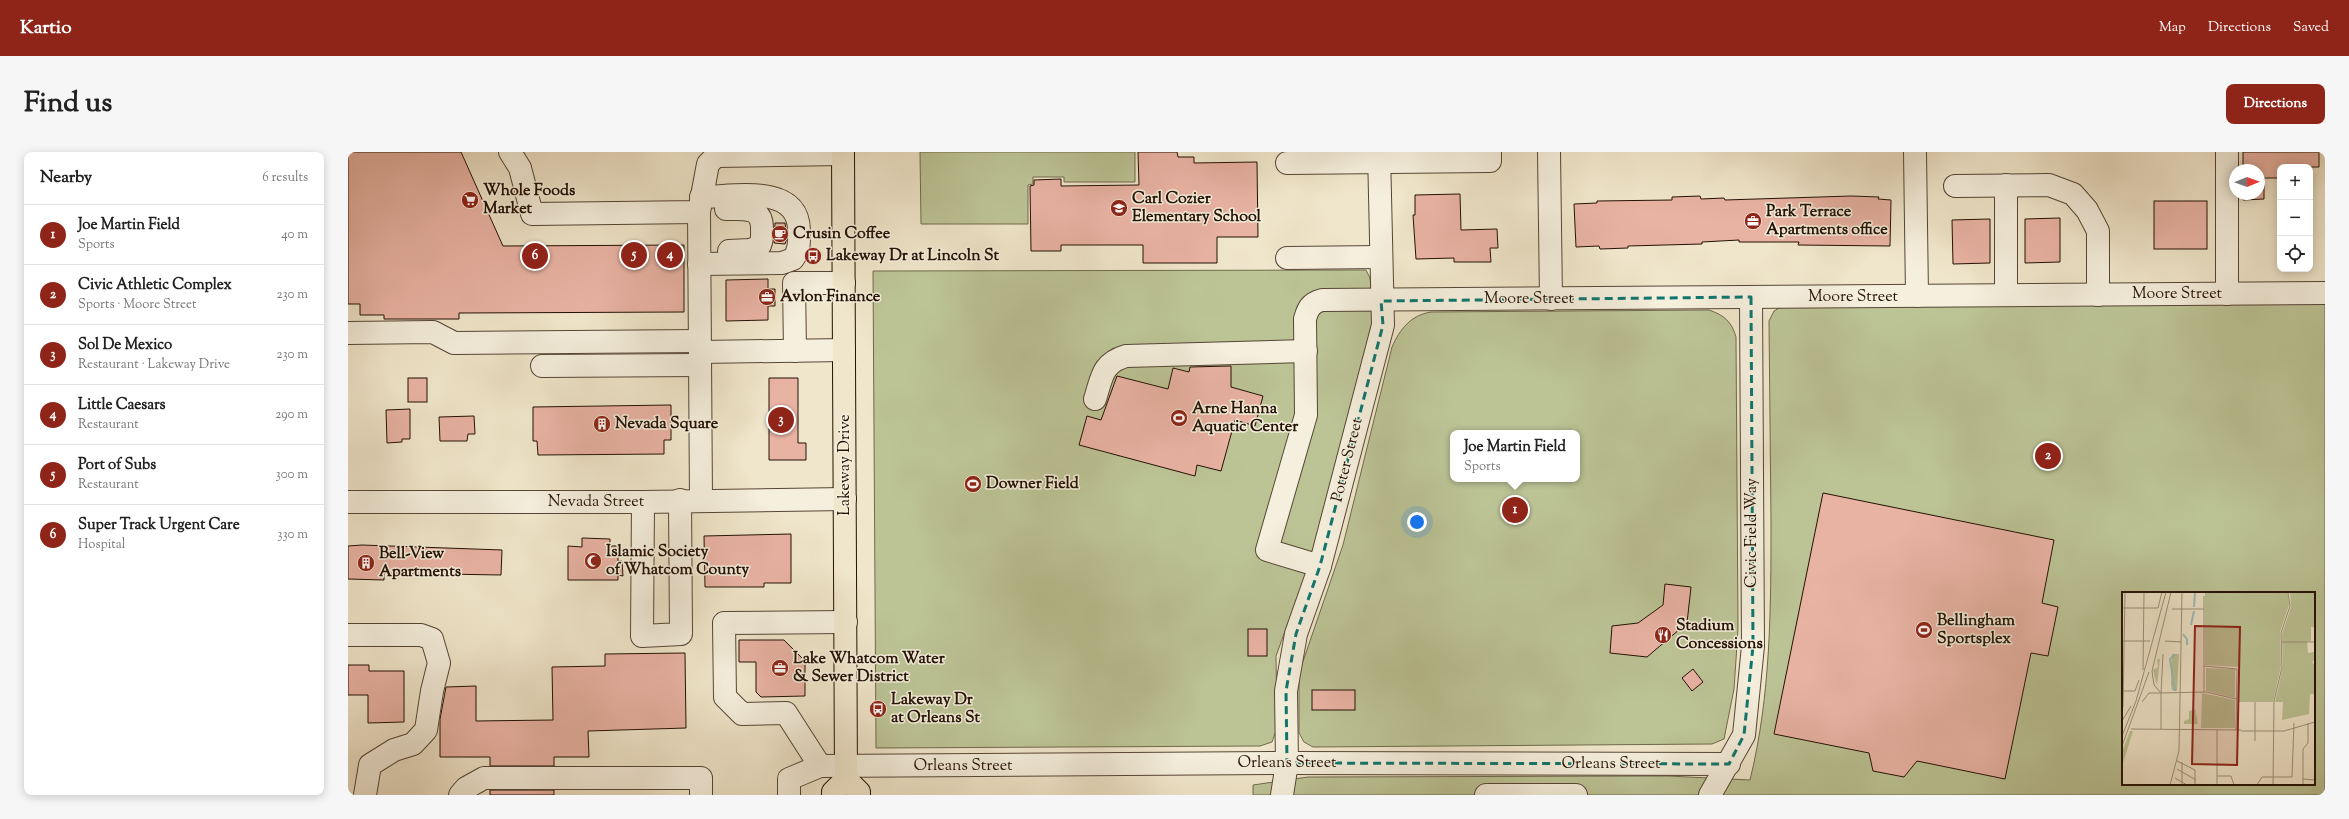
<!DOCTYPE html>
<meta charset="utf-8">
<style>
body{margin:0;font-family:"Sorts Mill Goudy",serif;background:#f6f6f6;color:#222}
.controls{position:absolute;right:12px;top:12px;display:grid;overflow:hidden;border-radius:8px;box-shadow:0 2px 10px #0003}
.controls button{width:36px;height:36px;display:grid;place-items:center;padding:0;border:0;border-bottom:1px solid #e0e0e0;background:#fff;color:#222;font:20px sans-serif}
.compass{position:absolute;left:1881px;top:12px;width:36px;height:36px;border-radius:50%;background:#fff;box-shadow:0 2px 10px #0003;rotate:89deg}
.you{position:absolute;left:1069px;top:370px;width:14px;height:14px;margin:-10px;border:3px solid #fff;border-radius:50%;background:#1a73e8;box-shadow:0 0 0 6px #1a73e833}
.badge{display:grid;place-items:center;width:26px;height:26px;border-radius:50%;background:#8f2418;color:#fff;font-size:13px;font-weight:700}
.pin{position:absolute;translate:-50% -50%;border:2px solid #fff;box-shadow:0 1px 4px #0006}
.popup{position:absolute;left:1102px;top:278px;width:130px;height:52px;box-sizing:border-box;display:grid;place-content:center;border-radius:8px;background:#fff;filter:drop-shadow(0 1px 3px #0005);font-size:13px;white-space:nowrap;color:#767676}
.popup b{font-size:15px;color:#222}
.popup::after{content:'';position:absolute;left:50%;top:100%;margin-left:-8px;border:8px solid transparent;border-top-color:#fff}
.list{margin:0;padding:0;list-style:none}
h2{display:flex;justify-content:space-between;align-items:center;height:52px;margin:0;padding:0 16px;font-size:17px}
h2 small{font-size:13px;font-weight:400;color:#767676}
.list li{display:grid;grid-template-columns:26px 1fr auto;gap:12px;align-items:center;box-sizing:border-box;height:60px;padding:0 16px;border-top:1px solid #e0e0e0}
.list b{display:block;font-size:15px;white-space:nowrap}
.list p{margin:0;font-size:13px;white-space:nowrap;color:#767676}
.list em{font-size:13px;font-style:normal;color:#767676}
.icon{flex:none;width:22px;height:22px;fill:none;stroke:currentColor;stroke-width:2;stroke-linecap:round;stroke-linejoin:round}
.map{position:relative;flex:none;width:1977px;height:643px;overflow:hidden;border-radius:8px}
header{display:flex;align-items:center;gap:24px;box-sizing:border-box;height:56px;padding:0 20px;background:#8f2418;color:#fff}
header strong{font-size:19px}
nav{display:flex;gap:22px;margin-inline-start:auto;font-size:14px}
.intro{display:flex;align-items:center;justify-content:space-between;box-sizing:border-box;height:96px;padding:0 24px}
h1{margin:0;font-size:28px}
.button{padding:10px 18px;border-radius:8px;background:#8f2418;color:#fff;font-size:14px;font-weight:700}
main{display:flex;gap:24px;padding:0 24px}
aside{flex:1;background:#fff;border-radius:8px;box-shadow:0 2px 10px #0003}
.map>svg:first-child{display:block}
.green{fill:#bcc496;stroke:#706a4d;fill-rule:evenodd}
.building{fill:#e9b3a4;stroke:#231104}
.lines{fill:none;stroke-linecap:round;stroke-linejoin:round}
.minor-casing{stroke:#564636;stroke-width:24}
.major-casing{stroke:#231104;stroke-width:24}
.minor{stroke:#f5efdd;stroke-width:22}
.major{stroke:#f0e6cb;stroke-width:22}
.marked{fill:none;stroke:#0f766e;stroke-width:3;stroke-dasharray:8 5;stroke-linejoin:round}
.labels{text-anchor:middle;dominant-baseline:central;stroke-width:3;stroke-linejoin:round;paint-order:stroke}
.poi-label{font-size:16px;font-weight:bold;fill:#231104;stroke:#f5efdd;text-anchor:start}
.street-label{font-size:16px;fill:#231104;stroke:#f5efdd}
.inset-river{fill:none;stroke:#9cbebe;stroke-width:2}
.inset-road{fill:none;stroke:#9e917b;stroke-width:1}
.view{fill:#8f2418;fill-opacity:0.15;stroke:#8f2418;stroke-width:2}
.inset-edge{fill:none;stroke:#231104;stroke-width:2}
</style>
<header>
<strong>Kartio</strong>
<nav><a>Map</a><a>Directions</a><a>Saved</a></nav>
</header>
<div class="intro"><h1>Find us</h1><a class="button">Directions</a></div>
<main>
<aside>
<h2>Nearby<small>6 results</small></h2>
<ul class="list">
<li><span class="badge">1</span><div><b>Joe Martin Field</b><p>Sports</p></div><em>40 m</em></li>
<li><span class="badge">2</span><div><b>Civic Athletic Complex</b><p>Sports · Moore Street</p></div><em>230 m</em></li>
<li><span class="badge">3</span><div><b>Sol De Mexico</b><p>Restaurant · Lakeway Drive</p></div><em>230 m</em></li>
<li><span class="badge">4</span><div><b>Little Caesars</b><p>Restaurant</p></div><em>290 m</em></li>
<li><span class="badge">5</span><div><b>Port of Subs</b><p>Restaurant</p></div><em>300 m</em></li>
<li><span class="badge">6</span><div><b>Super Track Urgent Care</b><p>Hospital</p></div><em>330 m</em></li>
</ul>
</aside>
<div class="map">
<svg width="1977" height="643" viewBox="0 0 1977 643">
<rect width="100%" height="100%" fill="#f0e6cb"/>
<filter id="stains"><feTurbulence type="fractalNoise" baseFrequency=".005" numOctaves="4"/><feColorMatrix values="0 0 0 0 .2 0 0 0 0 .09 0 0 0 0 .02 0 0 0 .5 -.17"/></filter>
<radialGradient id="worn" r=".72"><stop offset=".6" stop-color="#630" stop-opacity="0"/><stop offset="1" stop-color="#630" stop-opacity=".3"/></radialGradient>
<g class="green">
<path d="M 572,0 L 787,0 L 787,30 L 716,30 L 716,25 L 685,25 L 685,32 L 680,33 L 680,72 L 573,72 Z"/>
<path d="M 1018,118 L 1022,126 L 1027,166 L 966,399 L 928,504 L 929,576 L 924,590 L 912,594 L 528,596 L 525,119 Z"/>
<path d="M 1977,152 L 1977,643 L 905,643 L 905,633 L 960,625 L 1320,624 L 1402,628 C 1423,543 1423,455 1423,369 C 1422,302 1422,236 1421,169 L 1426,159 L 1435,154 ZM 1775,441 L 1966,441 L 1966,632 L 1775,632 Z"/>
<path d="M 1361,158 C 1376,163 1384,170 1388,185 L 1390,478 L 1386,537 L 1376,587 L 1364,592 L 965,595 L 956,590 L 951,581 L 951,521 L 995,393 L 1044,195 C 1052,177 1063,163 1083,160 ZM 1105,281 L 1229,281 L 1229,327 L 1105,327 Z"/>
</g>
<g class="building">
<path d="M 0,0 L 113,0 L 155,94 L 336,93 L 336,160 L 111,161 L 111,167 L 36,167 L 36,163 L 12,163 L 12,152 L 0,152 Z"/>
<path d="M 790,0 L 829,0 L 830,5 L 846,5 L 846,11 L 909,10 L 910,85 L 869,85 L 869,111 L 795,111 L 795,93 L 713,93 L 713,99 L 683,99 L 682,34 L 686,33 L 686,28 L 713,27 L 713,34 L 791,33 Z"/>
<path d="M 1895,0 L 1971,0 L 1971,15 L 1932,15 L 1932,26 L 1916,26 L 1916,47 L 1895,48 L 1895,42 L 1911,42 L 1911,18 L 1895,18 Z"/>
<path d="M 1112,42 L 1113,78 L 1149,77 L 1150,96 L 1142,96 L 1143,110 L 1106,110 L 1106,106 L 1068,107 L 1065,63 L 1067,63 L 1067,43 Z"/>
<path d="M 1352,44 L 1353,47 L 1376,46 L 1377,48 L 1503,44 L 1531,45 L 1530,47 L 1543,48 L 1542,94 L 1450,93 L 1451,90 L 1391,90 L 1391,88 L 1354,90 L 1354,92 L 1280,94 L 1280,96 L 1252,97 L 1251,94 L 1228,95 L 1226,52 L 1249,51 L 1249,49 L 1324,48 L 1324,45 Z"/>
<rect x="1806" y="49" width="53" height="48"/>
<path d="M 1712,66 L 1712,110 L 1677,111 L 1677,67 Z"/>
<path d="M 1642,67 L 1642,111 L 1605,112 L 1604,68 Z"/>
<path d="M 427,71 L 437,71 L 439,86 L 437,92 L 426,91 Z"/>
<path d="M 420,127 L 420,137 L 427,137 L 427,154 L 420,154 L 420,168 L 378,169 L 378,128 Z"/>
<path d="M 883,214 L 883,235 L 915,244 L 907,274 L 887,268 L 873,319 L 849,313 L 847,324 L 731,293 L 739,264 L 753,268 L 769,224 L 820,237 L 825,216 L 841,220 L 842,215 Z"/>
<rect x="60" y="226" width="19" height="24"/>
<path d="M 421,226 L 450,226 L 450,291 L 458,291 L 458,308 L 421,308 Z"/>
<path d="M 323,253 L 323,288 L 316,288 L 316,302 L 190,303 L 189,289 L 185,289 L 185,255 Z"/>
<path d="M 62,257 L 62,287 L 54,287 L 54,290 L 39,291 L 38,258 Z"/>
<path d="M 126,264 L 127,282 L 120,282 L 119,289 L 92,289 L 91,265 Z"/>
<path d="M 1475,341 L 1706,388 L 1694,451 L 1710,455 L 1700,504 L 1683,501 L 1657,627 L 1569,609 L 1556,625 L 1525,619 L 1521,601 L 1426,582 Z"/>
<path d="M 443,382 L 443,431 L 416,431 L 416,435 L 357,435 L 356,384 Z"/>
<path d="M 234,386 L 262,387 L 262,394 L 270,394 L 270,409 L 274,409 L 275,424 L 270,423 L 270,428 L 220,428 L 220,394 L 234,395 Z"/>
<path d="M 14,393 L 154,398 L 153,423 L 36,421 L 36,428 L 0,427 L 0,394 Z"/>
<path d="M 1317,432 L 1343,435 L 1339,471 L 1299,505 L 1262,501 L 1264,474 L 1290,471 L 1315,453 Z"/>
<rect x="900" y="477" width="19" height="27"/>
<path d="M 391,488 L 436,488 L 457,509 L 457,544 L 413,545 L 408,540 L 408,510 L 391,510 Z"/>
<path d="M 337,501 L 338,576 L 240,579 L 241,605 L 206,605 L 206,614 L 142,614 L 142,605 L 92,605 L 92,567 L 98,535 L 128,534 L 128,569 L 205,568 L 204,515 L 257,514 L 257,502 Z"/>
<path d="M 0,513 L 21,513 L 21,519 L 56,519 L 56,570 L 20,571 L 20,543 L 0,543 Z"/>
<path d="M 1345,517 L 1355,530 L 1344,539 L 1334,526 Z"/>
<rect x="964" y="538" width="43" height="20"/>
<rect x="142" y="638" width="64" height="5"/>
</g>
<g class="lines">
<defs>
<g id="minor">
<path d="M 162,0 L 172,16 L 184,62 L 351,60 L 360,12 L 368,4 L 495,2"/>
<path d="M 1201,0 L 1203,147"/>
<path d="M 1567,0 L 1569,144"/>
<path d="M 1879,0 L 1879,142"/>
<path d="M 939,11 L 1142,9 L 1142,0"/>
<path d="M 1607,34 L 1701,33 L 1725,42 L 1739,58 L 1750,79 L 1750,143"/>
<path d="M 378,57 C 395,57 414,54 414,76 C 414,82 415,89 411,95 L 402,98 L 381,99"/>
<path d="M 351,60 L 353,348"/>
<path d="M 939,106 L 1033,105"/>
<path d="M 351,112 L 434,111 L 445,107 C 452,98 451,89 451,78 C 450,31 385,45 353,45"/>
<path d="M 1658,143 L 1658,33"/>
<path d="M 0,181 L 85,180 L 106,191 L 351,189"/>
<path d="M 447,199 L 446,131 L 496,131"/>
<path d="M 352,200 L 496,198"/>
<path d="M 194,214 L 351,213"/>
<path d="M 747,247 C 754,225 754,211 778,204 L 958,199"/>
<path d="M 0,350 L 295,350 L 497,347"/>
<path d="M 295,350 L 294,484 L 333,482 L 332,348"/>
<path d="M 972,414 L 919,398 L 958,263 L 957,167 C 960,156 963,151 974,148 L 1977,141"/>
<path d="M 0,483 L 73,483 L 84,487 L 91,511 L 84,539 L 78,578 L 65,592 L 46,598 L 22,613 L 17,643"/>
<path d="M 472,614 L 438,561 L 394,562 L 377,545 L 376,471 L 498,470"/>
<path d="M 112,643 L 118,636 L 136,626 L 353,626 L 353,643"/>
<path d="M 441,643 L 441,627 L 472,614 L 939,611 L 1381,612"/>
<path d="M 934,643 L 939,611 L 938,539 L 948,482 L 972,414 L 1035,173 L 1031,0"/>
<path d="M 1138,643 L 1228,643"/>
<path d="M 1362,643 L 1396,583 L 1405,494 L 1403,145"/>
</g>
<g id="major">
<path d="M 495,0 L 498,627 L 511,640 L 511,643"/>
<path d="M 485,643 L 485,640 L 498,627"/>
</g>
</defs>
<use href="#minor" class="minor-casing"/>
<use href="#major" class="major-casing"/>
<use href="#minor" class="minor"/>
<use href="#major" class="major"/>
</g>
<path class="marked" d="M 1403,145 L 1405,494 L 1396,583 L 1381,612 L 939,611 L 938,539 L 948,482 L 972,414 L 1035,173 L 1033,149 Z"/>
<defs>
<symbol id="supermarket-disc" viewBox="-11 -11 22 22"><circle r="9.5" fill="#8f2418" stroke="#f5efdd"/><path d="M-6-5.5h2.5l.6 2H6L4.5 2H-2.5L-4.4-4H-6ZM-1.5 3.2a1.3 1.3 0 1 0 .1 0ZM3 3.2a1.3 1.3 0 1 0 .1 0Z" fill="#fff"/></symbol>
<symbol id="school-disc" viewBox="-11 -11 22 22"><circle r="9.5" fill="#8f2418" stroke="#f5efdd"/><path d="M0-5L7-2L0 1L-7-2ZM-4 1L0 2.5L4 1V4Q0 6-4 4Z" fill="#fff"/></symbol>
<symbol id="office-disc" viewBox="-11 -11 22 22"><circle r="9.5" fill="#8f2418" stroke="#f5efdd"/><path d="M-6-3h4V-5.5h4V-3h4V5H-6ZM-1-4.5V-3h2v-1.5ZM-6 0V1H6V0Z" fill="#fff"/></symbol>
<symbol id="cafe-disc" viewBox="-11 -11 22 22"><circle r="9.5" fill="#8f2418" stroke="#f5efdd"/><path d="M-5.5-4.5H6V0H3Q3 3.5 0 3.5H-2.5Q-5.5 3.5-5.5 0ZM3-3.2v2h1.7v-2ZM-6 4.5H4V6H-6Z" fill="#fff"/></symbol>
<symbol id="bus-disc" viewBox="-11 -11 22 22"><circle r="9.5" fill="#8f2418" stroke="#f5efdd"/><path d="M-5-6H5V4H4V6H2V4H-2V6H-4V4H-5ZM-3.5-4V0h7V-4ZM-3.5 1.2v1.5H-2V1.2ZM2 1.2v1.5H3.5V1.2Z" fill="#fff"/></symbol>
<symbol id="stadium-disc" viewBox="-11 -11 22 22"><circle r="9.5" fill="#8f2418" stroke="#f5efdd"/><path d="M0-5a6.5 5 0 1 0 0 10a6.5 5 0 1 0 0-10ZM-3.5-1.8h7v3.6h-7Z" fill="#fff"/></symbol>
<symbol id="building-disc" viewBox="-11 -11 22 22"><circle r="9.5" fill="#8f2418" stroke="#f5efdd"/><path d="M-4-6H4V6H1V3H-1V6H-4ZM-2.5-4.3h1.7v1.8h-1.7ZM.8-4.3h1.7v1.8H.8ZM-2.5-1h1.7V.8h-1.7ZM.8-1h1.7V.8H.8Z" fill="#fff"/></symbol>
<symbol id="mosque-disc" viewBox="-11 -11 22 22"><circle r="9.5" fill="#8f2418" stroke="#f5efdd"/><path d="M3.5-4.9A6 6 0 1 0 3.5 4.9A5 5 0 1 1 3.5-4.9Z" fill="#fff"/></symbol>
<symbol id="restaurant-disc" viewBox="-11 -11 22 22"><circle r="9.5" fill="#8f2418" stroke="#f5efdd"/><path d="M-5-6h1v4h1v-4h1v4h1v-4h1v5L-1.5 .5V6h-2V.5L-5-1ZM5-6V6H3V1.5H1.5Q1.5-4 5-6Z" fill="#fff"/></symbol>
</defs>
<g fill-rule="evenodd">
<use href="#supermarket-disc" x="112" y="38" width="20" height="20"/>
<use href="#school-disc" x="761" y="46" width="20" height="20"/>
<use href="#office-disc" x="1395" y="59" width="20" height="20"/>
<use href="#cafe-disc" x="422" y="72" width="20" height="20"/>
<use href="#bus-disc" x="455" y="94" width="20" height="20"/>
<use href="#office-disc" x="409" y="135" width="20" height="20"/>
<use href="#stadium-disc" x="821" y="256" width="20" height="20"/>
<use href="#building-disc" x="244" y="262" width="20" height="20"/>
<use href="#stadium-disc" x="615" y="322" width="20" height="20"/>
<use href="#mosque-disc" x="235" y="399" width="20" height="20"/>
<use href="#building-disc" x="8" y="401" width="20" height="20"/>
<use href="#stadium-disc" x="1566" y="468" width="20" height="20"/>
<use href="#restaurant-disc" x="1305" y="473" width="20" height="20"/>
<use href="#office-disc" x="422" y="506" width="20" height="20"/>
<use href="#bus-disc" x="520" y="547" width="20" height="20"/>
</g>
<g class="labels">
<g class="poi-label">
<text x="135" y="39">Whole Foods<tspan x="135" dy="18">Market</tspan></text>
<text x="784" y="47">Carl Cozier<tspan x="784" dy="18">Elementary School</tspan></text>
<text x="1418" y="60">Park Terrace<tspan x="1418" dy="18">Apartments office</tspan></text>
<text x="445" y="82">Crusin Coffee</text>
<text x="478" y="104">Lakeway Dr at Lincoln St</text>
<text x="432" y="145">Avlon Finance</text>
<text x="844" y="257">Arne Hanna<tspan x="844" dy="18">Aquatic Center</tspan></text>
<text x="267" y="272">Nevada Square</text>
<text x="638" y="332">Downer Field</text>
<text x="258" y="400">Islamic Society<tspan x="258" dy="18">of Whatcom County</tspan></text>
<text x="31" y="402">Bell-View<tspan x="31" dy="18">Apartments</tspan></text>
<text x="1589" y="469">Bellingham<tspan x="1589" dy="18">Sportsplex</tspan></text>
<text x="1328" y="474">Stadium<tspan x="1328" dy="18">Concessions</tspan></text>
<text x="445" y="507">Lake Whatcom Water<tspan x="445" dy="18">&amp; Sewer District</tspan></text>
<text x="543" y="548">Lakeway Dr<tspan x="543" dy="18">at Orleans St</tspan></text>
</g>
<g class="street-label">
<text x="1829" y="142">Moore Street</text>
<text x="1505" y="145">Moore Street</text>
<text x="1181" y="147">Moore Street</text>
<text transform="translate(1000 308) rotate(-76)">Potter Street</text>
<text transform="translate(497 313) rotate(-90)">Lakeway Drive</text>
<text x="248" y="350">Nevada Street</text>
<text transform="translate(1404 381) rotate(-90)">Civic Field Way</text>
<text x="939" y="611">Orleans Street</text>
<text x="1263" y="612">Orleans Street</text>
<text x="615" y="614">Orleans Street</text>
</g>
</g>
<g transform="translate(1774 440)">
<rect width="193" height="193" fill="#f0e6cb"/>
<path d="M 83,0 L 166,0 L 167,13 L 158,40 L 159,74 L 151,110 L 116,110 L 116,75 L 83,73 ZM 168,0 L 193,0 L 193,35 L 189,35 L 189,49 L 185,49 L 186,61 L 192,60 L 193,52 L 193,66 L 190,71 L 193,72 L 193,102 L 188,102 L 187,122 L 160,128 L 161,110 L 153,110 L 161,74 L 160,42 L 169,15 ZM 50,62 L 57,62 L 55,99 L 50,98 L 49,93 ZM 35,67 L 38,67 L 35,94 L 31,78 L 36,75 ZM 84,76 L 113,77 L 113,106 L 84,99 ZM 80,101 L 113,108 L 113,136 L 79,136 ZM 73,117 L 76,132 L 62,132 L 62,129 L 67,127 L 67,119 ZM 8,139 L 11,139 L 0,174 L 0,160 Z" fill="#bcc496"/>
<path class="inset-river" d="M 72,15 L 73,0M 69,33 L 72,19M 61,42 L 65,47 L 65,53M 53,99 L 48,67 L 53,62"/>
<path class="inset-road" d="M 82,4 L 82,100M 0,16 L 36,16 L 40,0M 50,17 L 82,17M 0,49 L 28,49M 43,49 L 59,50M 159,50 L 193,50M 41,62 L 39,101 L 84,100 L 114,107M 82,74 L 115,77 L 114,138M 21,78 L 22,0M 0,99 L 13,99 L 17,88M 39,101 L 32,93 L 30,79 L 49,0M 20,110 L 27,101 L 39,101M 1,115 L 3,0M 0,129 L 9,114M 186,131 L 186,151M 9,137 L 119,138M 39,137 L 39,101M 119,139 L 162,139 L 193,130M 0,144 L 14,109 L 44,0M 133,149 L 133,110M 0,154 L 27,80M 55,169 L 73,178 L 73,193M 55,177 L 74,188M 95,184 L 109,184 L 112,193M 53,186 L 65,193M 181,187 L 193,188M 48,193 L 57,159 L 60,0M 60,193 L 60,170M 95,193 L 95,138M 135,193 L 140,185 L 170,185 L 172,131M 151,193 L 152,109 L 160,75 L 159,41 L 168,14 L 166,0M 181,193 L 181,157 L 186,151"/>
<path class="view" d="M 73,34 L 118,35 L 115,173 L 70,172 Z"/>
<rect width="193" height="193" class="inset-edge"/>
</g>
<rect width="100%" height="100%" filter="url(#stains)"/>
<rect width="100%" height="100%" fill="url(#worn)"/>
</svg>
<div class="controls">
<button>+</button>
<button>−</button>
<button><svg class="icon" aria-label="locate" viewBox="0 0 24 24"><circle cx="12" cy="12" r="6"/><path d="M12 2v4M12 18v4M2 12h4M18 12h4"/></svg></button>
</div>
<svg class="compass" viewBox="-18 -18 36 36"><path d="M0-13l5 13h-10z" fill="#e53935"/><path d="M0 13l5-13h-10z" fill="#767676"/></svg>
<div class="you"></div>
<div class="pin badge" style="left:1167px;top:358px">1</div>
<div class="popup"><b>Joe Martin Field</b>Sports</div>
<div class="pin badge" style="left:1700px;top:304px">2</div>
<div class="pin badge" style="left:433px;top:268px">3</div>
<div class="pin badge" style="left:322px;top:103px">4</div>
<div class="pin badge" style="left:286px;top:103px">5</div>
<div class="pin badge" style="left:187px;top:104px">6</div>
</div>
</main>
